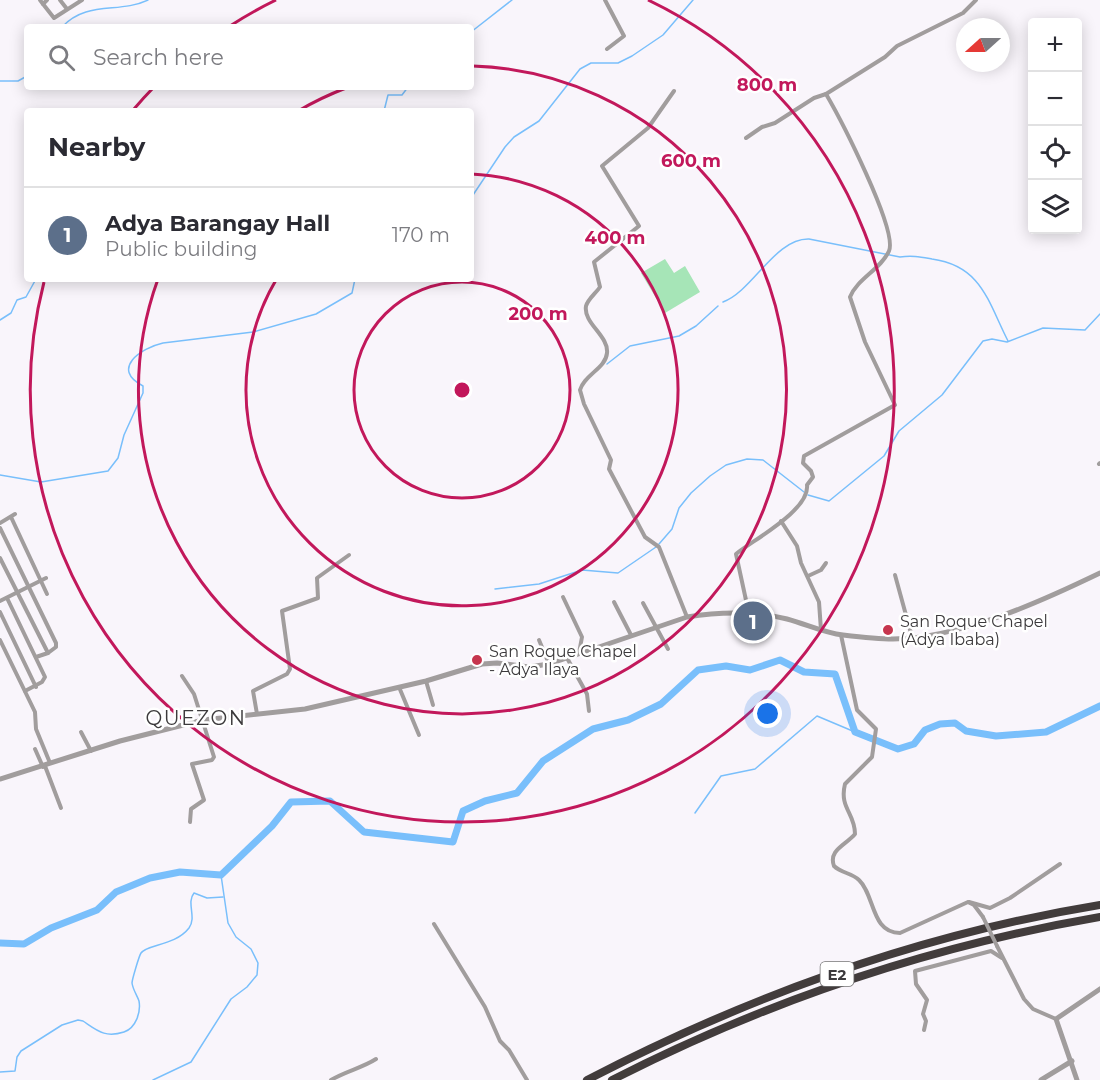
<!DOCTYPE html>
<meta charset="utf-8">
<style>
body{margin:0;font-family:Montserrat,sans-serif;background:#f2f2f3;color:#2b2b33}
.controls{position:absolute;right:18px;top:18px;display:grid;overflow:hidden;border-radius:6px;box-shadow:0 3px 15px #0003}
.controls button{width:54px;height:54px;display:grid;place-items:center;padding:0;border:0;border-bottom:2px solid #e1e1e2;background:#fff;color:#2b2b33;font:30px sans-serif}
.compass{position:absolute;left:956px;top:18px;width:54px;height:54px;border-radius:50%;background:#fff;box-shadow:0 3px 15px #0003;rotate:249deg}
.you{position:absolute;left:768px;top:714px;width:21px;height:21px;margin:-15px;border:4px solid #fff;border-radius:50%;background:#1a73e8;box-shadow:0 0 0 9px #1a73e833}
.badge{display:grid;place-items:center;width:39px;height:39px;border-radius:50%;background:#d93025;color:#fff;font-size:20px;font-weight:700}
.pin{position:absolute;translate:-50% -50%;border:3px solid #fff;box-shadow:0 2px 6px #0006}
.list{margin:0;padding:0;list-style:none}
h2{display:flex;justify-content:space-between;align-items:center;height:78px;margin:0;padding:0 24px;font-size:26px}
h2 small{font-size:20px;font-weight:400;color:#7c7c81}
.list li{display:grid;grid-template-columns:39px 1fr auto;gap:18px;align-items:center;box-sizing:border-box;height:96px;padding:0 24px;border-top:2px solid #e1e1e2}
.list b{display:block;font-size:22px;white-space:nowrap}
.list p{margin:0;font-size:20px;white-space:nowrap;color:#7c7c81}
.list em{font-size:20px;font-style:normal;color:#7c7c81}
.icon{flex:none;width:33px;height:33px;fill:none;stroke:currentColor;stroke-width:2;stroke-linecap:round;stroke-linejoin:round}
.map{position:relative;flex:none;width:1100px;height:1080px;overflow:hidden}
.search{position:absolute;background:#fff;box-shadow:0 3px 15px #0003;left:24px;top:24px;width:450px;height:66px;display:flex;align-items:center;gap:15px;box-sizing:border-box;padding:0 21px;border-radius:6px;color:#7c7c81;font-size:22px}
.panel{position:absolute;background:#fff;box-shadow:0 3px 15px #0003;left:24px;top:108px;width:450px;height:174px;border-radius:6px}
.map>svg:first-child{display:block}
.green{fill:#a6e5b7}
.lines{fill:none;stroke-linecap:round;stroke-linejoin:round}
.stream{stroke:#79bffb;stroke-width:1.5}
.river{stroke:#79bffb;stroke-width:7}
.minor{stroke:#a19d9d;stroke-width:4}
.tertiary{stroke:#a19d9d;stroke-width:5}
.motorway{stroke:#423c3c;stroke-width:8}
.minor-bridge{stroke:#a19d9d;stroke-width:4}
.ring{fill:none;stroke:#c2185b;stroke-width:3}
.poi-dot{fill:#c6354e;stroke:#fff;stroke-width:2}
.labels{text-anchor:middle;dominant-baseline:central;stroke-width:5;stroke-linejoin:round;paint-order:stroke}
.shield{fill:#fff;stroke:#767576;stroke-width:1.5}
.shield-label{font-size:15px;font-weight:bold;fill:#3c3a3c}
.poi-label{font-size:16px;fill:#3c3a3c;stroke:#fff;text-anchor:start}
.quarter-label{font-size:20px;letter-spacing:1.5px;fill:#3c3a3c;stroke:#fff}
.centre{fill:#c2185b;stroke:#fff;stroke-width:3}
.ring-label{font-size:18px;text-anchor:middle;font-weight:bold;fill:#c2185b;stroke:#fff;stroke-width:5;stroke-linejoin:round;paint-order:stroke}
</style>
<div class="map">
<svg width="1100" height="1080" viewBox="0 0 1100 1080">
<rect width="100%" height="100%" fill="#f9f5fb"/>
<path class="green" d="M 665,259 L 674,273 L 685,266 L 700,292 L 665,313 L 641,273 Z"/>
<g class="lines">
<g class="stream">
<path d="M 62,27 C 87,0 119,14 148,0"/>
<path d="M 471,32 L 512,0"/>
<path d="M 0,81 L 18,81 L 27,76"/>
<path d="M 384,111 L 388,95 L 402,95 L 408,87"/>
<path d="M 471,198 L 505,147 L 514,137 L 539,121 L 580,69 L 591,63 L 618,63 L 632,56 L 663,35 L 693,0"/>
<path d="M 723,302 C 753,291 775,238 809,239 L 900,257 C 912,255 921,257 932,259 C 982,266 988,302 1008,341"/>
<path d="M 0,320 L 11,313 L 17,300 L 26,297 L 36,279"/>
<path d="M 607,364 L 630,346 L 679,336 L 696,326 L 718,306"/>
<path d="M 0,475 L 41,482 L 108,471 L 118,458 L 124,435 L 143,393 L 143,386 C 110,369 141,348 163,343 L 253,332 L 316,314 L 352,293 L 355,279"/>
<path d="M 808,495 L 829,501 L 884,456 L 899,431 L 942,395 L 983,341 L 992,339 L 1007,342 L 1043,328 L 1085,330 L 1100,314"/>
<path d="M 659,544 L 672,529 L 679,508 L 691,493 L 710,476 L 726,465 L 747,459 L 763,460 L 804,492"/>
<path d="M 495,589 L 539,584 L 582,570 L 618,573 L 656,547"/>
<path d="M 695,813 L 721,776 L 755,769 L 817,716 L 855,732"/>
<path d="M 0,1072 L 15,1071 L 17,1057 L 21,1051 L 62,1025 L 78,1020 L 83,1021 C 98,1031 105,1038 124,1032 C 136,1028 141,1012 139,1001 C 137,995 133,990 132,983 C 132,980 139,956 141,953 C 147,944 175,946 189,928 C 197,917 186,903 194,893 L 207,898 L 223,897"/>
<path d="M 153,1080 L 191,1062 L 231,999 L 247,987 L 257,975 L 258,963 L 251,949 L 236,937 L 228,923 L 221,875"/>
</g>
<path class="river" d="M 0,943 L 24,944 L 51,928 L 97,910 L 116,892 L 150,878 L 180,872 L 221,875 L 272,826 L 291,802 L 330,801 L 364,832 L 453,842 L 463,811 L 485,801 L 517,793 L 543,761 L 593,729 L 628,720 L 661,704 L 698,670 L 726,666 L 750,670 L 780,660 L 804,672 L 835,674 L 855,732 L 898,749 L 914,744 L 925,730 L 940,724 L 955,723 L 966,731 L 996,736 L 1046,732 L 1100,706"/>
<g class="minor">
<path d="M 40,0 L 43,4 L 47,0"/>
<path d="M 60,0 L 67,9"/>
<path d="M 605,0 L 624,36 L 607,49"/>
<path d="M 43,4 L 54,18 L 82,0"/>
<path d="M 674,91 L 648,128 L 602,166 L 639,226 L 594,262 L 600,287 C 596,293 588,299 586,306 C 583,323 609,336 607,353 C 606,368 584,375 580,390 L 584,404 L 611,460 L 609,469 L 645,537 L 659,547 L 687,617"/>
<path d="M 746,138 L 762,127 L 775,123 L 814,98 L 826,94"/>
<path d="M 1099,464 L 1100,463"/>
<path d="M 11,517 L 47,594"/>
<path d="M 781,521 L 797,546 L 801,563 L 819,602 L 821,630"/>
<path d="M 0,523 L 15,514"/>
<path d="M 0,528 L 56,643 L 56,647 L 48,653"/>
<path d="M 0,558 L 48,653 L 36,657"/>
<path d="M 895,575 L 912,637"/>
<path d="M 808,576 L 821,570 L 826,563"/>
<path d="M 563,597 L 582,637 L 579,653"/>
<path d="M 7,598 L 45,677 L 42,682 L 25,691"/>
<path d="M 0,601 L 46,578"/>
<path d="M 614,602 L 631,635"/>
<path d="M 643,603 L 668,649"/>
<path d="M 0,612 L 36,687"/>
<path d="M 749,614 L 736,554 C 753,540 810,510 807,485 L 813,477 L 811,471 L 803,463 L 804,456 L 895,405 L 865,342 L 850,297 C 857,279 881,269 889,251 C 898,230 840,118 826,94 L 885,57 L 897,46 L 963,13 L 976,0"/>
<path d="M 841,635 L 857,710 L 876,729 L 872,757 L 845,784 C 839,808 855,813 855,834 C 846,845 828,850 834,866 C 841,873 852,873 859,880 C 875,895 871,933 900,933 L 968,902 L 974,905 L 983,917"/>
<path d="M 0,640 L 35,712 L 36,729 L 50,763"/>
<path d="M 539,640 L 549,664"/>
<path d="M 567,658 L 587,694 L 589,711"/>
<path d="M 182,676 L 194,694 L 214,757 L 212,760 L 192,764 L 204,800 L 191,809 L 190,822"/>
<path d="M 426,681 L 433,705"/>
<path d="M 399,687 L 419,735"/>
<path d="M 257,714 L 253,691 L 287,674 L 290,669 L 282,611 L 318,598 L 317,578 L 349,555"/>
<path d="M 81,732 L 91,751"/>
<path d="M 35,749 L 43,767"/>
<path d="M 45,766 L 61,808"/>
<path d="M 969,902 L 990,908 L 1010,898 L 1060,864"/>
<path d="M 434,924 L 485,1007 L 500,1041 L 509,1050 L 527,1080"/>
<path d="M 997,946 L 1024,999 L 1033,1009 L 1056,1019"/>
<path d="M 924,1030 L 926,1021 L 923,1014 L 927,1000 L 916,984 L 915,971 L 991,951 L 1002,958"/>
<path d="M 331,1080 C 346,1071 362,1068 376,1059"/>
</g>
<g class="tertiary">
<path d="M 0,779 L 120,741 L 203,720 L 305,709 L 426,681 L 482,664 L 497,663 L 529,667 L 549,664 L 687,617 C 718,612 756,611 787,619 C 806,624 824,633 843,635 C 860,637 877,639 893,639 C 961,638 1040,602 1100,573"/>
<path d="M 1041,1080 L 1072,1061"/>
<path d="M 1077,1080 L 1056,1019 L 1100,989"/>
</g>
<g class="motorway">
<path d="M 587,1080 C 747,997 922,934 1100,905"/>
<path d="M 612,1080 C 765,1002 931,946 1100,917"/>
</g>
<path class="minor-bridge" d="M 983,917 L 997,946"/>
</g>
<g class="ring">
<circle cx="462" cy="390" r="108"/>
<path d="M471 174A216 216 0 1 1 276 280"/>
<path d="M298 111A324 324 0 0 1 346 88M473 66A324 324 0 1 1 158 279"/>
<path d="M134 109A432 432 0 0 1 154 87M230 26A432 432 0 0 1 276 0M648 0A432 432 0 1 1 44 282"/>
</g>
<g class="poi-dot">
<circle cx="888" cy="630" r="6"/>
<circle cx="477" cy="660" r="6"/>
</g>
<g class="labels">
<rect class="shield" x="820.5" y="962" width="33" height="24" rx="4.5"/>
<g class="shield-label">
<text x="837" y="974">E2</text>
</g>
<g class="poi-label">
<text x="900" y="621">San Roque Chapel<tspan x="900" dy="18">(Adya Ibaba)</tspan></text>
<text x="489" y="651">San Roque Chapel<tspan x="489" dy="18">- Adya Ilaya</tspan></text>
</g>
<g class="quarter-label">
<text x="196" y="718">QUEZON</text>
</g>
</g>
<circle cx="462" cy="390" r="9" class="centre"/>
<g class="ring-label">
<text x="767" y="91">800 m</text>
<text x="691" y="167">600 m</text>
<text x="615" y="244">400 m</text>
<text x="538" y="320">200 m</text>
</g>
</svg>
<div class="controls">
<button>+</button>
<button>−</button>
<button><svg class="icon" aria-label="locate" viewBox="0 0 24 24"><circle cx="12" cy="12" r="6"/><path d="M12 2v4M12 18v4M2 12h4M18 12h4"/></svg></button>
<button><svg class="icon" aria-label="layers" viewBox="0 0 24 24"><path d="M12 4l9 5-9 5-9-5zM3 14l9 5 9-5"/></svg></button>
</div>
<svg class="compass" viewBox="-18 -18 36 36"><path d="M0-13l5 13h-10z" fill="#e53935"/><path d="M0 13l5-13h-10z" fill="#7c7c81"/></svg>
<div class="you"></div>
<div class="pin badge" style="left:753px;top:621px;background:#5c6f8a">1</div>
<div class="search"><svg class="icon" aria-label="search" viewBox="0 0 24 24"><circle cx="10" cy="10" r="6"/><path d="M15 15l6 6"/></svg>Search here</div>
<section class="panel">
<h2>Nearby<small></small></h2>
<ul class="list">
<li><span class="badge" style="background:#5c6f8a">1</span><div><b>Adya Barangay Hall</b><p>Public building</p></div><em>170 m</em></li>
</ul>
</section>
</div>
